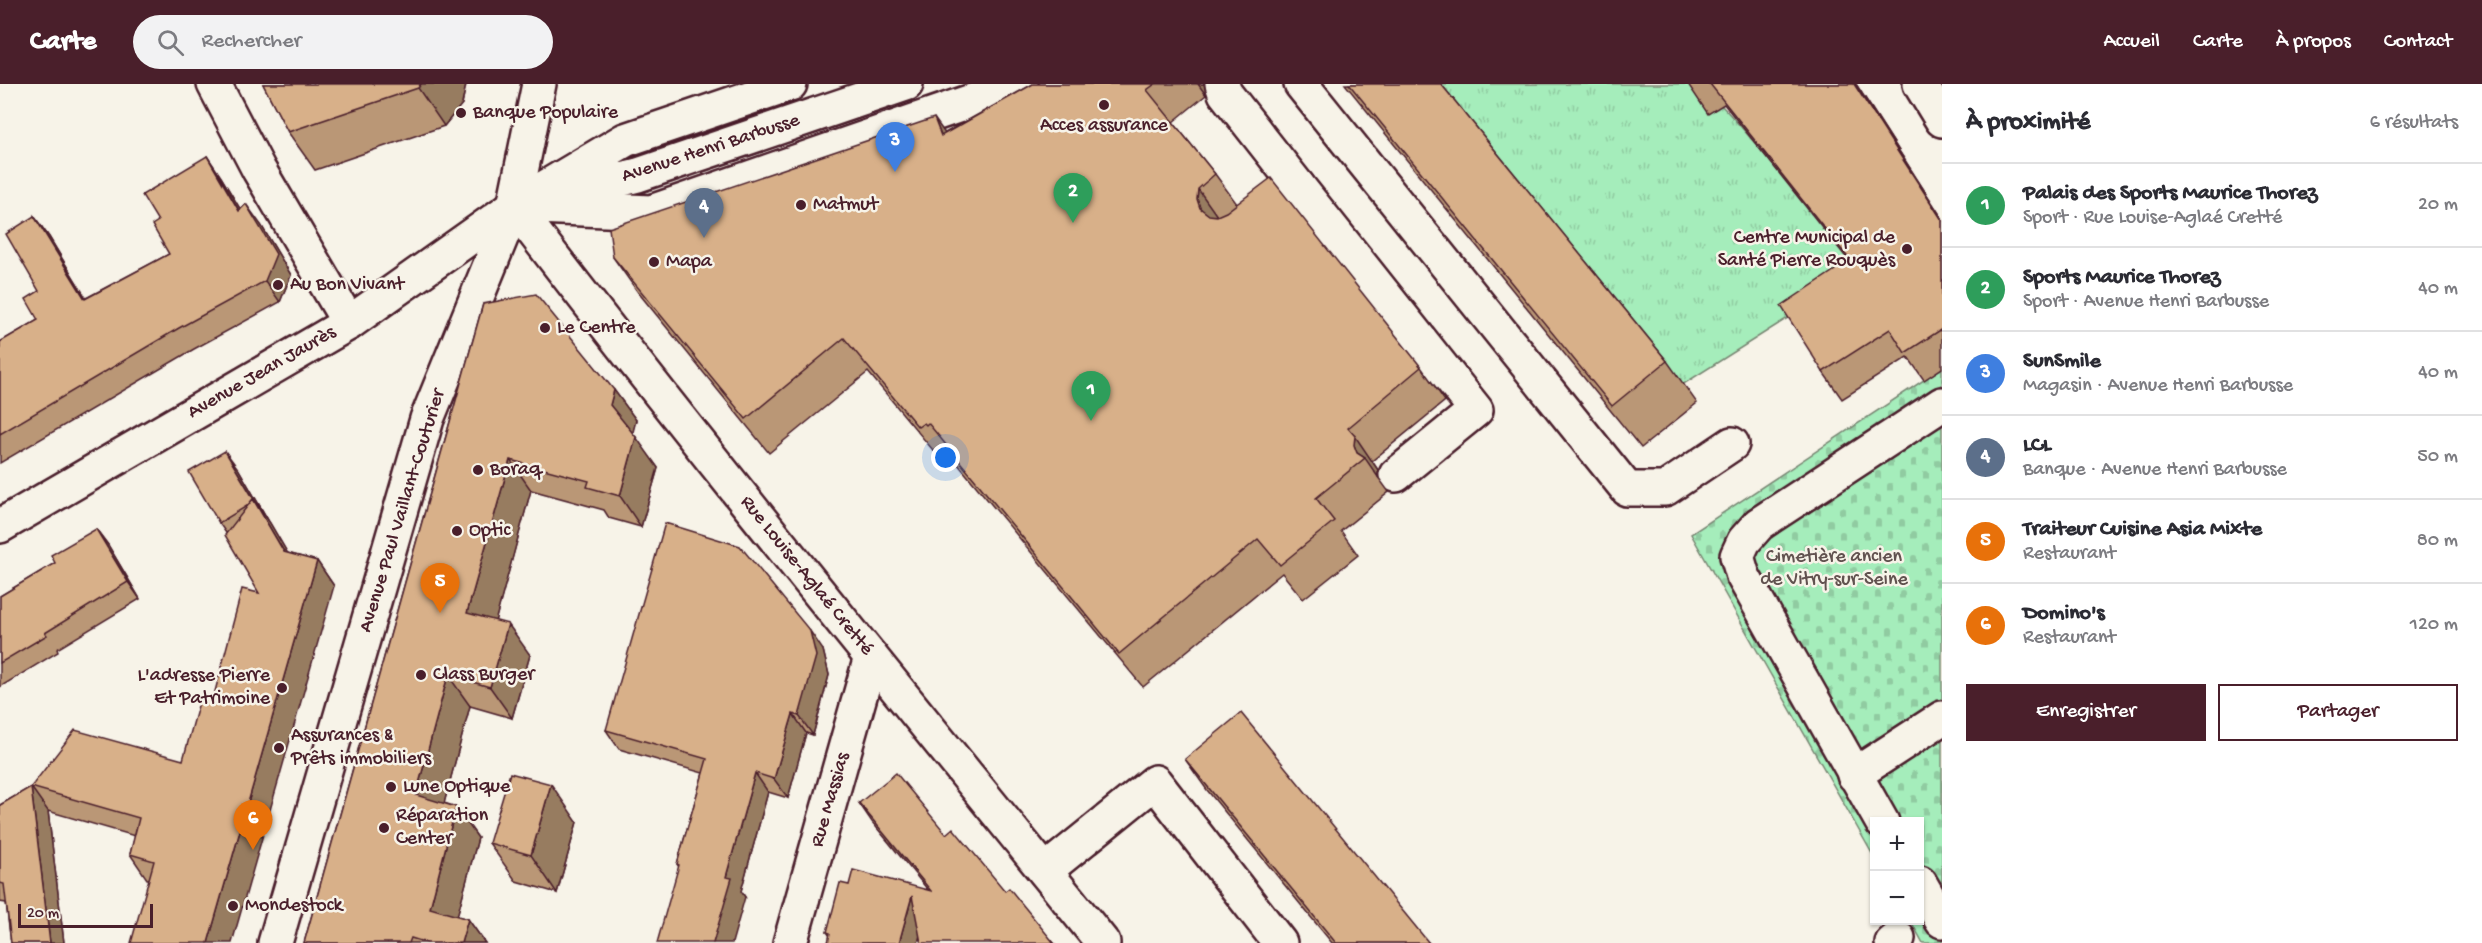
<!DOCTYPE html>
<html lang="fr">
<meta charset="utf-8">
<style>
body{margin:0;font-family:"Gochi Hand",sans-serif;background:#f2f2f3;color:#2b2b33}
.controls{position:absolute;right:18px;bottom:18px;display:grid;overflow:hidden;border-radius:0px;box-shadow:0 2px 4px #0004}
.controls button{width:54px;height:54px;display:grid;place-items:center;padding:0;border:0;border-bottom:2px solid #e1e1e2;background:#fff;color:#2b2b33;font:30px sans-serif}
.scale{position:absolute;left:18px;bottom:15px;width:135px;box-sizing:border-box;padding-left:6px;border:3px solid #4a1f2b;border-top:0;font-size:16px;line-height:21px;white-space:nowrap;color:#4a1f2b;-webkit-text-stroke:4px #f7f3e8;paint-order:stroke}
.you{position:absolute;left:946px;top:374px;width:21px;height:21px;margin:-15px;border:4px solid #fff;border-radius:50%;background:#1a73e8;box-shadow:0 0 0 9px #1a73e833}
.badge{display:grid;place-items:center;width:39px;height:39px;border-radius:50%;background:#4a1f2b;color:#fff;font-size:20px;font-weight:700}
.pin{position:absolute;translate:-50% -50px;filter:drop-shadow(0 2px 3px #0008)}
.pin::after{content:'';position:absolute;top:32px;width:21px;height:18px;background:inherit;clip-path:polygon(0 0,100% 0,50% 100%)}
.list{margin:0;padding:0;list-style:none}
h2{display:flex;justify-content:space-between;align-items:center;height:78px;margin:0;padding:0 24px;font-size:26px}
h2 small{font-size:20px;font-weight:400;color:#7c7c81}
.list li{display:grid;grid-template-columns:39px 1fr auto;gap:18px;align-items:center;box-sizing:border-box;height:84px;padding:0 24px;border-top:2px solid #e1e1e2}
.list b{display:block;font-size:22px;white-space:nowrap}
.list p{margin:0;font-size:20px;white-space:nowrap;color:#7c7c81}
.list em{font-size:20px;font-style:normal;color:#7c7c81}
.actions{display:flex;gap:12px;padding:18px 24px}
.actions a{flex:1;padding:14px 0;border:2px solid #4a1f2b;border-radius:0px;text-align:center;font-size:21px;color:#4a1f2b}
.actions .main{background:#4a1f2b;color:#fff}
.icon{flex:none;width:33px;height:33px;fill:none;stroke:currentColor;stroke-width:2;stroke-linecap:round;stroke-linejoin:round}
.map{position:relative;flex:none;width:1942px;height:859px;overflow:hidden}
header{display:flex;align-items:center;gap:36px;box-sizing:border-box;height:84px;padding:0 30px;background:#4a1f2b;color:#fff}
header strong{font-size:28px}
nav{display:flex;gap:33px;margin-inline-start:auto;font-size:21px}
.search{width:420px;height:54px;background:#f2f2f3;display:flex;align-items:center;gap:15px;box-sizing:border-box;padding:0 21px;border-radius:33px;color:#7c7c81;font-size:22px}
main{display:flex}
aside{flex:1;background:#fff}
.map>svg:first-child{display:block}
.cemetery{fill:url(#cemetery-stones);stroke:#788673;stroke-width:1.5}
.park{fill:url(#park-tufts);stroke:#788673;stroke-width:1.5}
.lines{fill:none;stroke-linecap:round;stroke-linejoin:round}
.minor-casing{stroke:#4a1f2b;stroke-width:38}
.major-casing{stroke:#4a1f2b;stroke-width:38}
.minor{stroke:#f7f3e8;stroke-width:33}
.major{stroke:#f7f3e8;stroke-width:33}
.wall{fill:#ba9776;stroke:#4a1f2b;stroke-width:1.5}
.shaded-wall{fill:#977b60;stroke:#4a1f2b;stroke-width:1.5}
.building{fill:#d8b089;stroke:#4a1f2b;stroke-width:1.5}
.poi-dot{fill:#4a1f2b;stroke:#f7f3e8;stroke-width:2}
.labels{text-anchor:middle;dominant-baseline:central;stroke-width:5;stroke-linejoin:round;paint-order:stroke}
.poi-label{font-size:20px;fill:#4a1f2b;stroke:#f7f3e8;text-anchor:start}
.street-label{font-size:20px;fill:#4a1f2b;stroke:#f7f3e8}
.park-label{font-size:20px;fill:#61524f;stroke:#f7f3e8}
</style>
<header>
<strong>Carte</strong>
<div class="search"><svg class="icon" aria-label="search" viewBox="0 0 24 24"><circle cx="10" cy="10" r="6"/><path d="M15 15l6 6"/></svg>Rechercher</div>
<nav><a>Accueil</a><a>Carte</a><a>À propos</a><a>Contact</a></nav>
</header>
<main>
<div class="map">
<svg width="1942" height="859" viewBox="0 0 1942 859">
<defs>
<pattern id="cemetery-stones" width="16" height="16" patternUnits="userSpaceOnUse" patternTransform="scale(1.5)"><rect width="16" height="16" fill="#a5edbb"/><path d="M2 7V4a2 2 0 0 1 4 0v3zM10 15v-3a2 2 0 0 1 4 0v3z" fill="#90cba1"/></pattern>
<pattern id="park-tufts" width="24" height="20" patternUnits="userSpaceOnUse" patternTransform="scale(1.5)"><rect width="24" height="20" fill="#a5edbb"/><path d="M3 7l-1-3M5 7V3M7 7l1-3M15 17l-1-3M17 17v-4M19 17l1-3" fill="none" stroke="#90cba1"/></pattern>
</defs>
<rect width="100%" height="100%" fill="#f7f3e8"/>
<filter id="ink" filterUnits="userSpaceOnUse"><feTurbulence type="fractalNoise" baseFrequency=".0167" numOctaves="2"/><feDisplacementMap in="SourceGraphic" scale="12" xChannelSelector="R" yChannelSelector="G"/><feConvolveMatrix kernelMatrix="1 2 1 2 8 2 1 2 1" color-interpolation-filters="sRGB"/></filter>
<g filter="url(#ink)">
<path class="cemetery" d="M 1942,284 L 1942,859 L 1923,859 L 1911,837 L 1920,836 L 1920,738 L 1874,738 L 1874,773 L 1691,450 Z"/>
<path class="park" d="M 1436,0 L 1690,0 L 1708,29 L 1721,21 C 1772,74 1812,135 1862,187 L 1682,301 Z"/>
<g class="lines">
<defs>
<g id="minor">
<path d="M 214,0 L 259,86 L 349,239"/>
<path d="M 906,0 L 638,91 L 514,122 C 705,372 905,614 1103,859"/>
<path d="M 1222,0 L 1225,9 L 1298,102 L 1282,114"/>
<path d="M 1301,0 L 1627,405 L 1665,405 L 1732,360"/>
<path d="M 1920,0 L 1942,36"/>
<path d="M 1298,102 L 1476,326 L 1396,391"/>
<path d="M 1854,691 L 1942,634"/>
<path d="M 1882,738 L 1743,492 L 1737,472 L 1744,457 L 1759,440 L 1942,320"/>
<path d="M 1045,787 L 1155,698 L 1280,859"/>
<path d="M 1920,799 L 1942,837"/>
<path d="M 790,859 L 871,573"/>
<path d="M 1892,859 L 1898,854"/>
</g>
<g id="major">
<path d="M 514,122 L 651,128 L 1021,0"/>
<path d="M 0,442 L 349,239 L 514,122 L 625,56 L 790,0"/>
<path d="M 275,859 L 427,335 L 514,122 L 539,0"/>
</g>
</defs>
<use href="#minor" class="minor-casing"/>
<use href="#major" class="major-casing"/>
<use href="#minor" class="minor"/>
<use href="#major" class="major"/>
</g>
<g class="wall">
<path d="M 263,0 L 466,0 L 462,20 L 444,42 L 315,86 L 288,48 Z"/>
<path d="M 1033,0 L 1204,0 L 1206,11 L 1173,38 L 1215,90 L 1237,120 L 1421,283 L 1445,317 L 1372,377 L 1378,386 L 1378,393 L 1389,408 L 1341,447 L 1358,471 L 1303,515 L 1282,489 L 1143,603 L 952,373 L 949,375 L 947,372 L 942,377 L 868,288 L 769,369 L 637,207 L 613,173 L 945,49 Z"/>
<path d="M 1345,0 L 1441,0 L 1667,277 L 1697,319 L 1641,364 Z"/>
<path d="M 1688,0 L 1856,0 L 1942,134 L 1942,284 L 1924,296 L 1908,273 L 1842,315 L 1823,288 L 1849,177 L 1724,20 L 1708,30 Z"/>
<path d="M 207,72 L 221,93 L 240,125 L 261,141 L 291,191 L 280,218 L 194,265 L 0,379 L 0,258 L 38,236 L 39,207 L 34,132 L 49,153 L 86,214 L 169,170 L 158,137 Z"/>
<path d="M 483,220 L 614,306 L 636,336 L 632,349 L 658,384 L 641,443 L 609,434 L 604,426 L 531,406 L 495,537 L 530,571 L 517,617 L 512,634 L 470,622 L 444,719 L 456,723 L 478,754 L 457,832 L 468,835 L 485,859 L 304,859 Z"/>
<path d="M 239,386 L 287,469 L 317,477 L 334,502 L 149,795 L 147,795 L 130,770 L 135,752 L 48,727 L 64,859 L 11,859 L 6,819 L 0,818 L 0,721 L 31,703 L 183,676 L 213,615 L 259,509 L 226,449 L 219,439 Z"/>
<path d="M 96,445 L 108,461 L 140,515 L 57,565 L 58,568 L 0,603 L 0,512 L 55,479 Z"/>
<path d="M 823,566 L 829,591 L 813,651 L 806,649 L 788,714 L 768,708 L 741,807 L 745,813 L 679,783 L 677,780 L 703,689 L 619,665 L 606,646 Z"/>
<path d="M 1185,675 L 1429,859 L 1332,859 L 1207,706 Z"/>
<path d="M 859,719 L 946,750 L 1005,807 L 1054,859 L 920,851 L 918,859 L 828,859 L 830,852 L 827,848 L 849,801 L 928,806 L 872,738 Z"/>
<path d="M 577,738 L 557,809 L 516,797 L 489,759 Z"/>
</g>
<g class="shaded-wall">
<path d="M 421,0 L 466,0 L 462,20 L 444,42 L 418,4 Z"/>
<path d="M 1198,0 L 1204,0 L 1206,11 Z"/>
<path d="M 1854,0 L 1856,0 L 1942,134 L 1942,136 Z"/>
<path d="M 934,34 L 958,68 L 941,52 Z"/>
<path d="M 207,72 L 221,93 L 254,148 L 239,127 Z"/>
<path d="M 1198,105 L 1222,139 L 1220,149 L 1200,124 L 1197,115 Z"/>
<path d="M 246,120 L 261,141 L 291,191 L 280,218 L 265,197 Z"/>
<path d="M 34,132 L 49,153 L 99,236 L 85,215 Z"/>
<path d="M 614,306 L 636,336 L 632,352 L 610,321 Z"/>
<path d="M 1355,352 L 1378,386 L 1378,393 L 1365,374 L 1357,369 L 1354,361 Z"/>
<path d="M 636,353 L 658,384 L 641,443 L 620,412 Z"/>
<path d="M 225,367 L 239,386 L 268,436 L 255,417 Z"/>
<path d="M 510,376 L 531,406 L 489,560 L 467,529 Z"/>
<path d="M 253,415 L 270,439 L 301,492 L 284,468 Z"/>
<path d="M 96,445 L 108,461 L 140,515 L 128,498 Z"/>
<path d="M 317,477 L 334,502 L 232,859 L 208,859 Z"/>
<path d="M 508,540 L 530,571 L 512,634 L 490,603 Z"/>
<path d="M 810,547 L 823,566 L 829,591 L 813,651 L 799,632 Z"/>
<path d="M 448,591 L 470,622 L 438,742 L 416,711 Z"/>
<path d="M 793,630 L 806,649 L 788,714 L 774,695 Z"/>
<path d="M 755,689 L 768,708 L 741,807 L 745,813 L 732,859 L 713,859 L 726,793 Z"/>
<path d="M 551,700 L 577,738 L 557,809 L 531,771 Z"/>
<path d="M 31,703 L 48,727 L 64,859 L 50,859 Z"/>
<path d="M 456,723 L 478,754 L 451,855 L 430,824 Z"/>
<path d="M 912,812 L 925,831 L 918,859 L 899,859 Z"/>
<path d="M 468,835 L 485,859 L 461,859 Z"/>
</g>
<g class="building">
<path d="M 263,0 L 421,0 L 418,4 L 288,48 Z"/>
<path d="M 1033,0 L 1155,0 L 1147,6 L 1215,90 L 1198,105 L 1197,115 L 1200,124 L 1209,131 L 1217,132 L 1226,128 L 1271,94 L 1421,283 L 1348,344 L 1355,352 L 1354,361 L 1357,369 L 1365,374 L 1316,414 L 1334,437 L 1280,481 L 1258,455 L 1119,570 L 928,339 L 926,341 L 924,339 L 918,343 L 844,254 L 746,335 L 613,173 L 609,144 L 934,34 L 941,52 Z"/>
<path d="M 1349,0 L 1441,0 L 1667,277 L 1612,322 Z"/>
<path d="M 1710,0 L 1854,0 L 1942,136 L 1942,245 L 1905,269 L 1890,245 L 1823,288 L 1781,222 L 1850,176 Z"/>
<path d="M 207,72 L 239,127 L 246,120 L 276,170 L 265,197 L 179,244 L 0,350 L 0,258 L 38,236 L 26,215 L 39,207 L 6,150 L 34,132 L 85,215 L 169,170 L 152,141 L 158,137 L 142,111 Z"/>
<path d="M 536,210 L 614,306 L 610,321 L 636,353 L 620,412 L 587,403 L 589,397 L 510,376 L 467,529 L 508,540 L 495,586 L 490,603 L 448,591 L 416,711 L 456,723 L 430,824 L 468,835 L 461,859 L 427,859 L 411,854 L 409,859 L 304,859 L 483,220 Z"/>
<path d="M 225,367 L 255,417 L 253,415 L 247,422 L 219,439 L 189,388 Z"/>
<path d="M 253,415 L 284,468 L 317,477 L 208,859 L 131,859 L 154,777 L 130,770 L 139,734 L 31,703 L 50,859 L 11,859 L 4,800 L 0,799 L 0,721 L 31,703 L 75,646 L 183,676 L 201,611 L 213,615 L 242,505 L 259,509 L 225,451 Z"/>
<path d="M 665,439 L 740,462 L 810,547 L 816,572 L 799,632 L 793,630 L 774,695 L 755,689 L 726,793 L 732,794 L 713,859 L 657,859 L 679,781 L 677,780 L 707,675 L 606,646 Z"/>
<path d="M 96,445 L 128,498 L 45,549 L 47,551 L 0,579 L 0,512 L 55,479 L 51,471 Z"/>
<path d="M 1241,629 L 1429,859 L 1336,859 L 1185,675 Z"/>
<path d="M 510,689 L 551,700 L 531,771 L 489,759 Z"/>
<path d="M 896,689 L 946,750 L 953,744 L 1005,807 L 1009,804 L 1054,859 L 921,859 L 912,812 L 899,859 L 828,859 L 830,849 L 827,848 L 840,799 L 849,801 L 853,786 L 931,807 L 859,719 Z"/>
</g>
</g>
<g class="poi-dot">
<circle cx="1104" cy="21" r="6"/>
<circle cx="461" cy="29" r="6"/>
<circle cx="801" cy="121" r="6"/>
<circle cx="1907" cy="165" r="6"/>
<circle cx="654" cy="178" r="6"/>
<circle cx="278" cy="201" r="6"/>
<circle cx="545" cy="244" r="6"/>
<circle cx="478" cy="386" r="6"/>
<circle cx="457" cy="447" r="6"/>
<circle cx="421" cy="591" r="6"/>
<circle cx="282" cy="604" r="6"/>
<circle cx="279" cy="664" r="6"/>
<circle cx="391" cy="703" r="6"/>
<circle cx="384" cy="744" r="6"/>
<circle cx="233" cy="822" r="6"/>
</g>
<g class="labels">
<g class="poi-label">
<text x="473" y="29">Banque Populaire</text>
<text x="1104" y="42" text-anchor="middle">Acces assurance</text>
<text x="813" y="121">Matmut</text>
<text x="1895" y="154" text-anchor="end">Centre Municipal de<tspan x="1895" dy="23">Santé Pierre Rouquès</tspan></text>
<text x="666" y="178">Mapa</text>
<text x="290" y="201">Au Bon Vivant</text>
<text x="557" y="244">Le Centre</text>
<text x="490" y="386">Boraq</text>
<text x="469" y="447">Optic</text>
<text x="433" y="591">Class Burger</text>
<text x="270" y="592" text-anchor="end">L'adresse Pierre<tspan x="270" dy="23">Et Patrimoine</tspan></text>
<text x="291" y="652">Assurances &amp;<tspan x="291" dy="23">Prêts immobiliers</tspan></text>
<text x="403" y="703">Lune Optique</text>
<text x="396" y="732">Réparation<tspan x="396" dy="23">Center</tspan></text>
<text x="245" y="822">Mondestock</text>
</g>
<g class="street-label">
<text transform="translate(711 65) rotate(-18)">Avenue Henri Barbusse</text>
<text transform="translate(262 289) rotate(-30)">Avenue Jean Jaurès</text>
<text transform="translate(403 427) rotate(-73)">Avenue Paul Vaillant-Couturier</text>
<text transform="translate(806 492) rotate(51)">Rue Louise-Aglaé Cretté</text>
<text transform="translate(831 716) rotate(-74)">Rue Massias</text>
</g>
<g class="park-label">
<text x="1834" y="473">Cimetière ancien<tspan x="1834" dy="23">de Vitry-sur-Seine</tspan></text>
</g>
</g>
</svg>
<div class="controls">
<button>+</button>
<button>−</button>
</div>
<div class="scale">20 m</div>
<div class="you"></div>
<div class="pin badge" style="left:1091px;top:337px;background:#2e9e5b">1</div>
<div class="pin badge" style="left:1073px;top:139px;background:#2e9e5b">2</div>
<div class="pin badge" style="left:895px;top:88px;background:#3f7fe0">3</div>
<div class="pin badge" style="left:704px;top:154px;background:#5c6f8a">4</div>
<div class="pin badge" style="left:440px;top:529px;background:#e8710a">5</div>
<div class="pin badge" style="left:253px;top:766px;background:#e8710a">6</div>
</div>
<aside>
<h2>À proximité<small>6 résultats</small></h2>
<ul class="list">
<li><span class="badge" style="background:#2e9e5b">1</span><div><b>Palais des Sports Maurice Thorez</b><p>Sport · Rue Louise-Aglaé Cretté</p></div><em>20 m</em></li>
<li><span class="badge" style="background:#2e9e5b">2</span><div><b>Sports Maurice Thorez</b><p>Sport · Avenue Henri Barbusse</p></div><em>40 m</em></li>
<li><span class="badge" style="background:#3f7fe0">3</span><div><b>SunSmile</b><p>Magasin · Avenue Henri Barbusse</p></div><em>40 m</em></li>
<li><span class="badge" style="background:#5c6f8a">4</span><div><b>LCL</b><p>Banque · Avenue Henri Barbusse</p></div><em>50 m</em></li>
<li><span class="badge" style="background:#e8710a">5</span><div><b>Traiteur Cuisine Asia Mixte</b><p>Restaurant</p></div><em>80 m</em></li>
<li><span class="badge" style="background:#e8710a">6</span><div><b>Domino's</b><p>Restaurant</p></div><em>120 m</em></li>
</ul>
<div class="actions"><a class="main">Enregistrer</a><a>Partager</a></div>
</aside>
</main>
